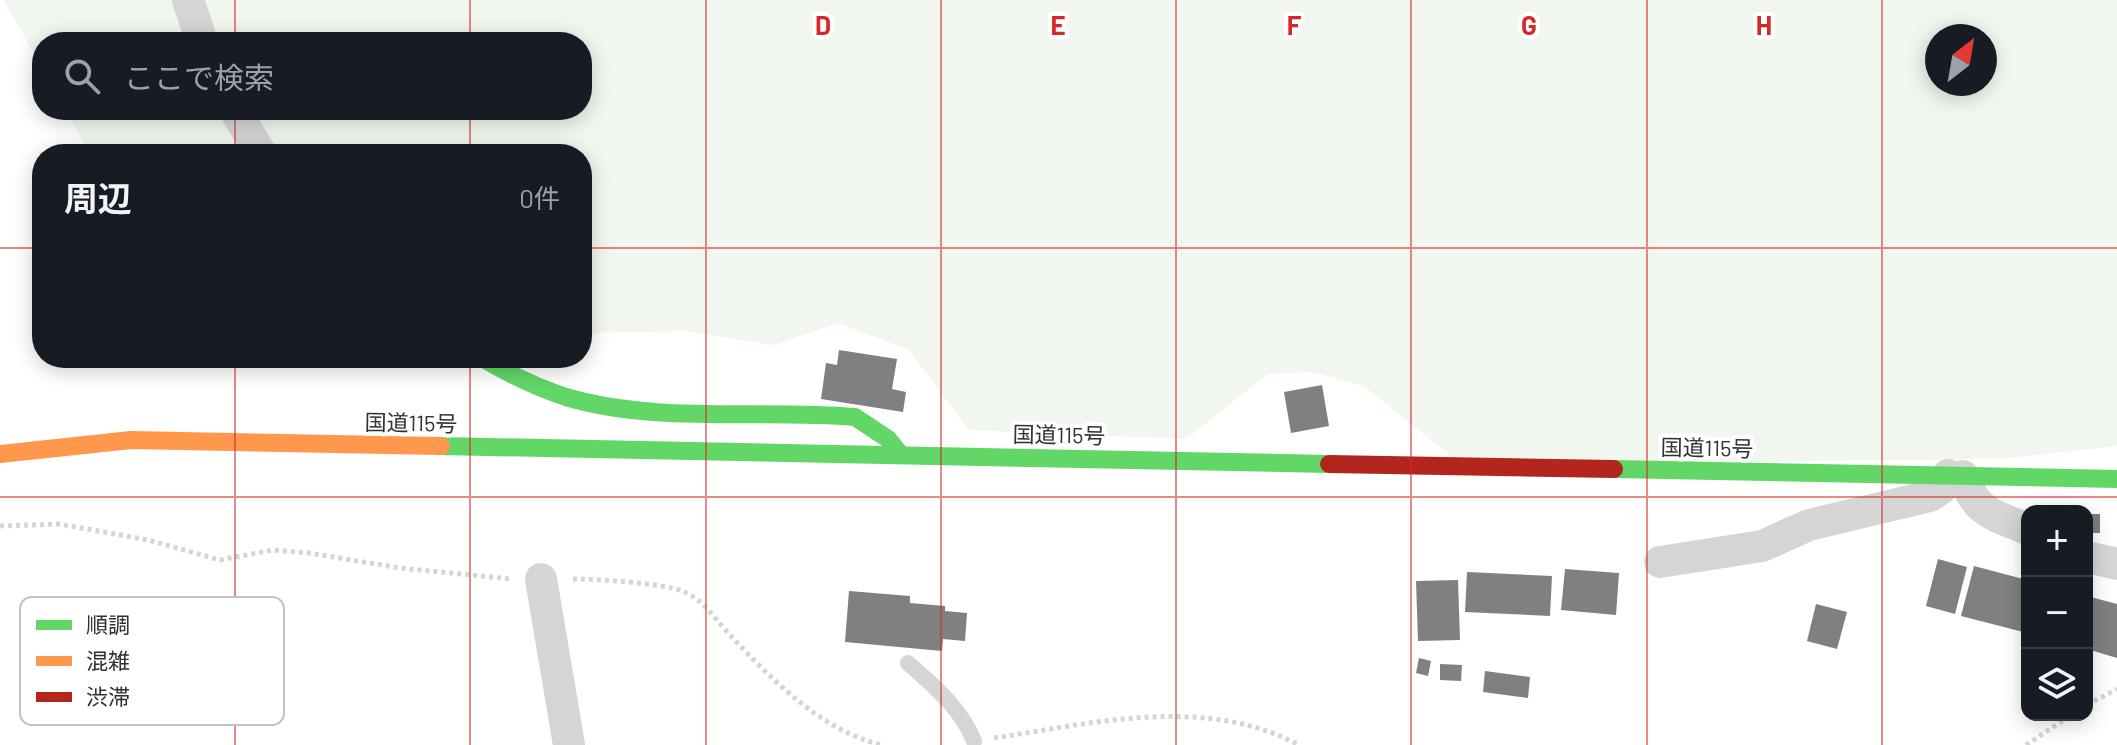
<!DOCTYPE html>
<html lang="ja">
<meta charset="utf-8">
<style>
body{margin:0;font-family:Barlow,"Noto Sans JP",sans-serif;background:#242831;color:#f1f3f6}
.controls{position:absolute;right:24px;bottom:24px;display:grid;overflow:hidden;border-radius:16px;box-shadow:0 4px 20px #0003}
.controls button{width:72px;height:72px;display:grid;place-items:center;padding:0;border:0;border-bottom:2px solid #363941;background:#171b24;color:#f1f3f6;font:40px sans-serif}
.compass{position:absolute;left:1925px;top:24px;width:72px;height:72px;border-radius:50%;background:#171b24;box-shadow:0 4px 20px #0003;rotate:31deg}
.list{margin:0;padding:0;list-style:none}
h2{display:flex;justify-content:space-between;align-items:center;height:104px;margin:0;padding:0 32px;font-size:34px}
h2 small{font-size:26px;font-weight:400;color:#9ea1a6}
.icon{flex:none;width:44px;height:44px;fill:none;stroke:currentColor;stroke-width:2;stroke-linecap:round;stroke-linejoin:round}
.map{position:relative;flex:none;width:2117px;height:745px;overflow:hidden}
.search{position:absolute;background:#171b24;box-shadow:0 4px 20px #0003;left:32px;top:32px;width:560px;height:88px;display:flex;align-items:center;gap:20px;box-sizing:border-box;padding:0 28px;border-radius:32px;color:#9ea1a6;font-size:30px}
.panel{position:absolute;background:#171b24;box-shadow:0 4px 20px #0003;left:32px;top:144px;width:560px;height:224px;border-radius:32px}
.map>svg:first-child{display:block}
.green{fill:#f1f6ee;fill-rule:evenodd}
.building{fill:#808080}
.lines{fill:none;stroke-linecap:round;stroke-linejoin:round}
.path{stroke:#d5d5d5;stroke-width:5;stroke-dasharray:4 4;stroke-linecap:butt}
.lane{stroke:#d5d5d5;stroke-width:16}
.street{stroke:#d5d5d5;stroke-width:32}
.fast{stroke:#63d668;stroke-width:18}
.slow{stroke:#ff974d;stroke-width:18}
.jam{stroke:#b3261e;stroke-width:18}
.grid{fill:none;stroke:#d62828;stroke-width:2;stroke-opacity:0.55}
.labels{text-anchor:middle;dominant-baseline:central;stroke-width:8;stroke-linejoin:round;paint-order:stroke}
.street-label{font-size:22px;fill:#313131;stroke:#fff}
.key{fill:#fff;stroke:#c1c1c1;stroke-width:2}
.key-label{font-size:22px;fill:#313131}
.grid-label{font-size:26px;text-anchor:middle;font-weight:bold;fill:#d62828;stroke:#fff;stroke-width:8;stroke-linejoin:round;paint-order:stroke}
</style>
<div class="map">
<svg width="2117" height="745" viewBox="0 0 2117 745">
<rect width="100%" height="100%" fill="#fff"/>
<g class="green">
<path d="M 4,0 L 2117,0 L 2117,446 L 2001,459 L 1461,464 L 1364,386 L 1313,372 L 1268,374 L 1186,439 L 969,430 L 909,350 L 838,323 L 774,345 L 684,331 L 582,333 L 582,154 L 90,154 L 66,110 L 582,110 L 582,42 L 42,42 L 42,68 ZM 1937,36 L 1985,36 L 1985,84 L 1937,84 Z"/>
<path d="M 309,358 L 479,358 L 392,367 Z"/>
</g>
<g class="building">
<path d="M 839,350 L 897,359 L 892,389 L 906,392 L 903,412 L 821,399 L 826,363 L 837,365 Z"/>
<path d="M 1322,385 L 1329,426 L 1291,433 L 1284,392 Z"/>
<rect x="2087" y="514" width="13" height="19"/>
<path d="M 1938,559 L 1967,567 L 1955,614 L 1926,606 Z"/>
<path d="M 1974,566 L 2027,580 L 2027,633 L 1961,616 Z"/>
<path d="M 1565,569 L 1619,573 L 1616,615 L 1561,610 Z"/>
<path d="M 1467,572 L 1552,576 L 1550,616 L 1465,612 Z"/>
<path d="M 1458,580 L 1460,640 L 1418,641 L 1416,581 Z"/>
<path d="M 849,591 L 910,596 L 910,603 L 945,606 L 945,611 L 967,613 L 965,641 L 943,639 L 942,651 L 845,642 Z"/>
<path d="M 2087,596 L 2117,604 L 2117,658 L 2087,649 Z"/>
<path d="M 1816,604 L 1847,612 L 1837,649 L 1807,641 Z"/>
<path d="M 1419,658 L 1431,661 L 1428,676 L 1416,673 Z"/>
<path d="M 1440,664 L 1462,665 L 1461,681 L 1440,680 Z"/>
<path d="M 1485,671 L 1530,677 L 1528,698 L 1483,692 Z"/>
</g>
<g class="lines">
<g class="path">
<path d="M 0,526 L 59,524 L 148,540 L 220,560 L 273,550 L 309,553 L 400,568 L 511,579"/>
<path d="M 573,579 C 596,579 662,583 682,591 C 704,599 716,621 731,636 C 771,679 824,733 883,745"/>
<path d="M 2087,705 L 2117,689"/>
<path d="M 994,738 C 1094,723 1205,695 1299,745"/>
<path d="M 2026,745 L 2071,715"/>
</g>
<path class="lane" d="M 908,663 C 935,687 960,707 974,741"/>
<g class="street">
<path d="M 188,0 L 202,42"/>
<path d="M 235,110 L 261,154"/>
<path d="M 1963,476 C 1977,514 1992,514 2027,529"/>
<path d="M 2087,557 L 2117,564"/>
<path d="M 1660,562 L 1762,546 L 1809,525 L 1930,496 L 1942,488 L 1948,475"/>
<path d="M 541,579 L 569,745"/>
</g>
<g class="fast">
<path d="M 482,358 C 509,374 535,387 566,397 C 657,424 761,409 855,417 L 888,439 L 901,455"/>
<path d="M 441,446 L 1329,464"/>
<path d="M 1614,469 L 2117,479"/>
</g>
<path class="slow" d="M 0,454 L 131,440 L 441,446"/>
<path class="jam" d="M 1329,464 L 1614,469"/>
</g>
<path class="grid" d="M 235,0 L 235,42M 470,0 L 470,42M 706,0 L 706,745M 941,0 L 941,745M 1176,0 L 1176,745M 1411,0 L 1411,745M 1647,0 L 1647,745M 1882,0 L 1882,745M 235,110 L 235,154M 470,110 L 470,154M 0,248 L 42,248M 582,248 L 2117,248M 235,358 L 235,745M 470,358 L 470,745M 0,497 L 2117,497"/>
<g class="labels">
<g class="street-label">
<text transform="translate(411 422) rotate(1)">国道115号</text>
<text transform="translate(1059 434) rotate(1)">国道115号</text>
<text transform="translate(1707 447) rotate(1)">国道115号</text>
</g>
</g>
<rect x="20" y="597" width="264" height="128" rx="12" class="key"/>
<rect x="36" y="620" width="36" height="10" fill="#63d668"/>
<rect x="36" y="656" width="36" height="10" fill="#ff974d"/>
<rect x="36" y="692" width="36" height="10" fill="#b3261e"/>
<g class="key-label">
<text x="86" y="633">順調</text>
<text x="86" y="669">混雑</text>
<text x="86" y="705">渋滞</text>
</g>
<g class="grid-label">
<text x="823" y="35">D</text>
<text x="1058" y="35">E</text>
<text x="1294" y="35">F</text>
<text x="1529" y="35">G</text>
<text x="1764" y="35">H</text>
</g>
</svg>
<div class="controls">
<button>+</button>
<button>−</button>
<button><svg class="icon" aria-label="layers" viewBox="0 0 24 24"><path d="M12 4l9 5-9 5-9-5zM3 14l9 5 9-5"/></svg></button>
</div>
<svg class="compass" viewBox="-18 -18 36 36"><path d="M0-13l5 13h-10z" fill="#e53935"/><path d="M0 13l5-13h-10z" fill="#9ea1a6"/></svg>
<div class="search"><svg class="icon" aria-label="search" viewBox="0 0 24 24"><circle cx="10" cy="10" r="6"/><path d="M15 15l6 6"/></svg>ここで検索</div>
<section class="panel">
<h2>周辺<small>0件</small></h2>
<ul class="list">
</ul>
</section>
</div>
